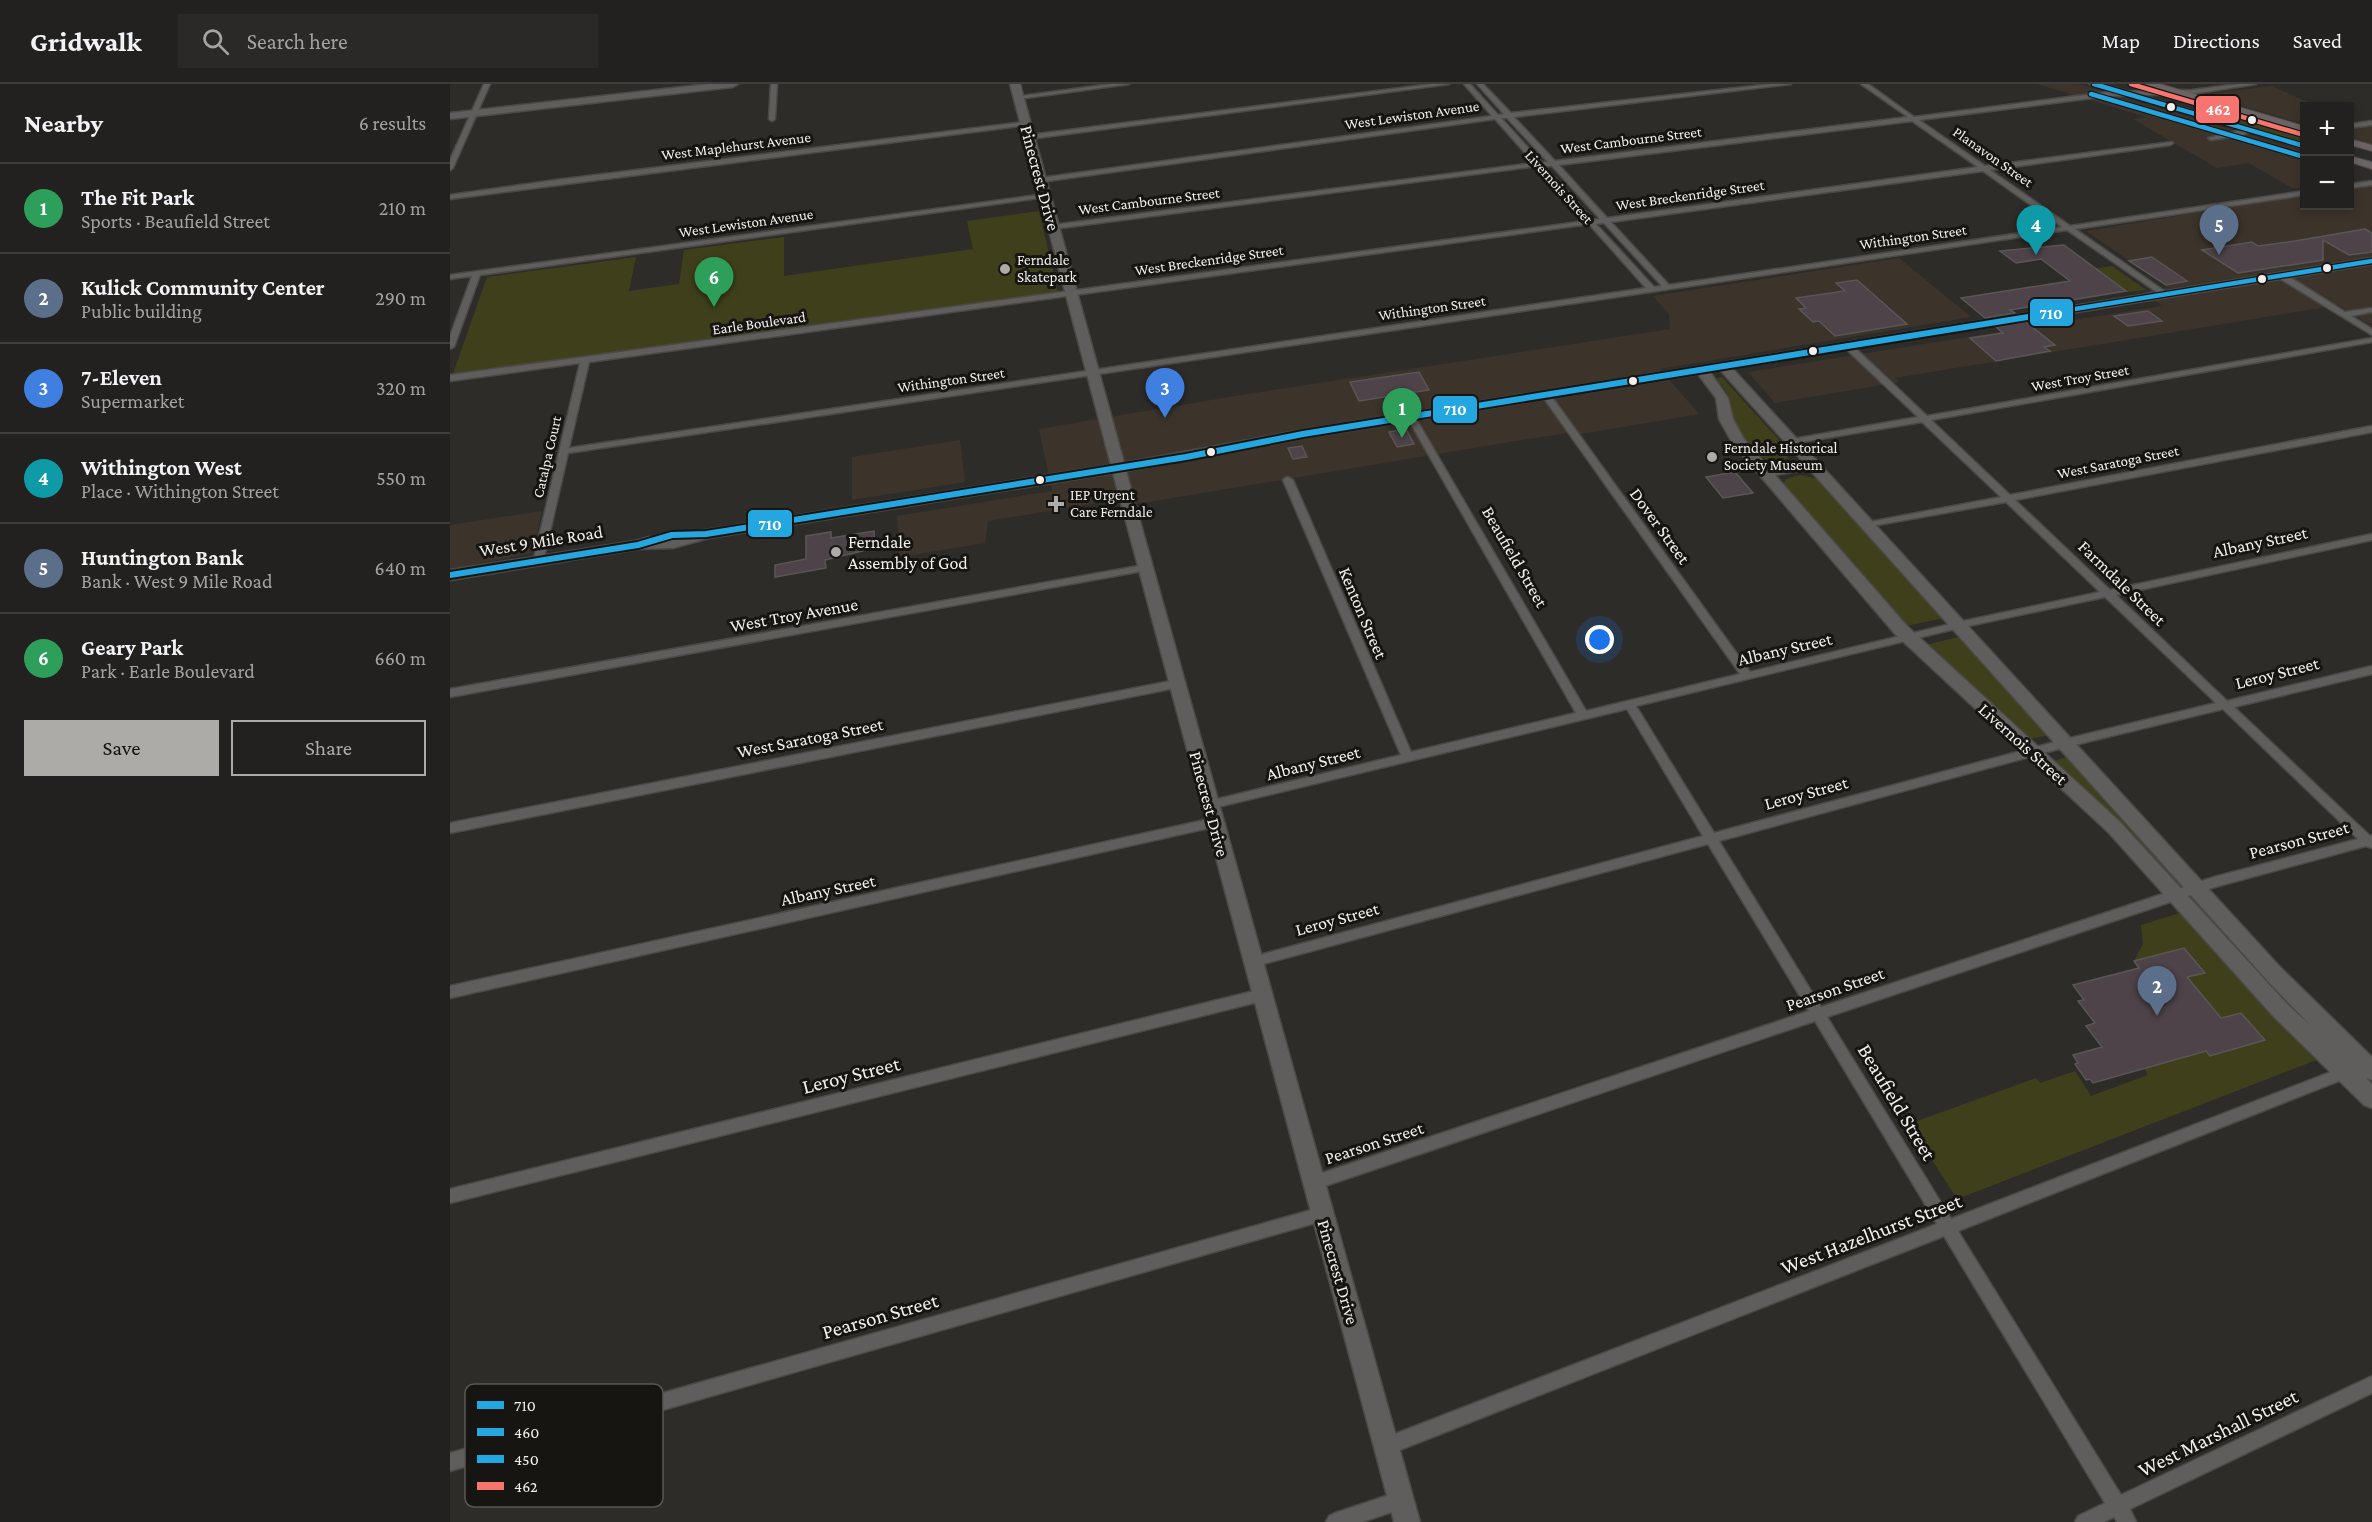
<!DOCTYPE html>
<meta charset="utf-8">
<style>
body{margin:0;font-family:"Crimson Pro",serif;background:#2a2928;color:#f1f3f6}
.controls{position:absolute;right:18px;top:18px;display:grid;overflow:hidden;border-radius:0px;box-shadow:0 3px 9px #0003}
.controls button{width:54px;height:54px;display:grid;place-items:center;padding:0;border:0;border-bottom:2px solid #3f3e3d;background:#22211f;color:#f1f3f6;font:30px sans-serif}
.you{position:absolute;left:1150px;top:556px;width:21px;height:21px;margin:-15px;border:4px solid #fff;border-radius:50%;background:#1a73e8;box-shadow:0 0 0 9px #1a73e833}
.badge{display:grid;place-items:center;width:39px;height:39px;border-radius:50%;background:#adaba8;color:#fff;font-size:20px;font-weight:700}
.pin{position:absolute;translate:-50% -50px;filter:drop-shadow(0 2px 3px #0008)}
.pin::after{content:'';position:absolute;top:32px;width:21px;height:18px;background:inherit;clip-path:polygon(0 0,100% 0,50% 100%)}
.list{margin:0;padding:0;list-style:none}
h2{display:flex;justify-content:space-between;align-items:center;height:78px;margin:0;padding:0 24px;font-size:26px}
h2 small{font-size:20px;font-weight:400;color:#a2a3a4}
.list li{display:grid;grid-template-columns:39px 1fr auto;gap:18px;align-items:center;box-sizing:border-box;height:90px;padding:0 24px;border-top:2px solid #3f3e3d}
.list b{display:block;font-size:22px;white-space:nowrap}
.list p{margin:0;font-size:20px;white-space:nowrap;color:#a2a3a4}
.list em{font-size:20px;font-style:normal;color:#a2a3a4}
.actions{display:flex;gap:12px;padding:18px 24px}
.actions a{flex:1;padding:14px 0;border:2px solid #adaba8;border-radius:0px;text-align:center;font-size:21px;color:#adaba8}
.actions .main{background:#adaba8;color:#111}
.icon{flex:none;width:33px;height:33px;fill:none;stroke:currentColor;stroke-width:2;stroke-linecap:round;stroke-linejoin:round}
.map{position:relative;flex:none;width:1922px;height:1438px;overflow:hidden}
header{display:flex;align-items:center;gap:36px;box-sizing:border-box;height:84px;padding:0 30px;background:#22211f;border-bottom:2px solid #3f3e3d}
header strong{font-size:28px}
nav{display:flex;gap:33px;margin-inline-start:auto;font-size:21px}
.search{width:420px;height:54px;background:#2a2928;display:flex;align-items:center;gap:15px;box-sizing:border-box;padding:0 21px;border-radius:0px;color:#a2a3a4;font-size:22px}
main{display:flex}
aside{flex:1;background:#22211f}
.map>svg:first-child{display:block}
.built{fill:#3c342b}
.green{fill:#3f401b}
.building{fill:#4e4348;stroke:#595756;stroke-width:1.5}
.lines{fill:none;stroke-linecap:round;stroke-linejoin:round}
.street-casing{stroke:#4a4946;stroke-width:3}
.secondary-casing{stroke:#4a4946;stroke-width:3}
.primary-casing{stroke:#4a4946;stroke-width:2}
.street{fill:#605e5d;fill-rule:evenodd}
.secondary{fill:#605e5d;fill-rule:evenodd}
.primary{fill:#6c6364;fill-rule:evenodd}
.bus-1-far1-casing{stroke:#171512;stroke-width:7}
.bus-1-casing{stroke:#171512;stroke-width:10}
.bus-2-casing{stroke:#171512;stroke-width:7}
.bus-3-casing{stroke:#171512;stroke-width:7}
.bus-4-casing{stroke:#171512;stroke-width:7}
.bus-1-far1{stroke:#24a6e1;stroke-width:4.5}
.bus-1{stroke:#24a6e1;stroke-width:6}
.bus-2{stroke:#24a6e1;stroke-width:4.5}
.bus-3{stroke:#24a6e1;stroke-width:4.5}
.bus-4{stroke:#f7756e;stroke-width:4.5}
.bus-dot{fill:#f2efec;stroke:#171512;stroke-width:2}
.poi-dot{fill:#adaba8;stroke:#171512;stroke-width:2}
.labels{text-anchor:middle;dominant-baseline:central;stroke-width:6;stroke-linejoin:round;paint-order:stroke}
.far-street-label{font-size:15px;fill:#f2efec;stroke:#171512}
.far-poi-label{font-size:15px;fill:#f2efec;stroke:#171512;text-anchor:start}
.street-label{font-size:18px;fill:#f2efec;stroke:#171512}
.poi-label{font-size:18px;fill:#f2efec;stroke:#171512;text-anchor:start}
.near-street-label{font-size:21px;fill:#f2efec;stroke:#171512}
.key{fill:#171512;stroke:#595653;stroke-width:1.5}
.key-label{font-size:16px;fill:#f2efec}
.line-badge{stroke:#171512;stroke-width:2}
.badge-label{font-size:16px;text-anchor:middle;font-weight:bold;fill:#fff}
</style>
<header>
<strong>Gridwalk</strong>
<div class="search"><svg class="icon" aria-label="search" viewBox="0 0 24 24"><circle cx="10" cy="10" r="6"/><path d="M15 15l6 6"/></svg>Search here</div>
<nav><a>Map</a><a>Directions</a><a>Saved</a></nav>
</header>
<main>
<aside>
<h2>Nearby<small>6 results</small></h2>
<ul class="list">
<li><span class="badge" style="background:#2e9e5b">1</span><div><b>The Fit Park</b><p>Sports · Beaufield Street</p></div><em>210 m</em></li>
<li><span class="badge" style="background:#5c6f8a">2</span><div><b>Kulick Community Center</b><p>Public building</p></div><em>290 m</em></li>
<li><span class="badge" style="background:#3f7fe0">3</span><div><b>7-Eleven</b><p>Supermarket</p></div><em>320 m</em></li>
<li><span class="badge" style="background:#0f9aa8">4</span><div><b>Withington West</b><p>Place · Withington Street</p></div><em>550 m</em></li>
<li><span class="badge" style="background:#5c6f8a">5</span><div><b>Huntington Bank</b><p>Bank · West 9 Mile Road</p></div><em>640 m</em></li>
<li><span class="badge" style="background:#2e9e5b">6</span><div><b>Geary Park</b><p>Park · Earle Boulevard</p></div><em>660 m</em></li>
</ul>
<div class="actions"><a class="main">Save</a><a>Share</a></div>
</aside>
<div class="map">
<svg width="1922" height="1438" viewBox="0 0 1922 1438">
<rect width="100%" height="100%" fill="#2e2c29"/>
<g class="built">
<path d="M 1587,0 L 1628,0 L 1854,67 L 1854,103 L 1844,105 L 1799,79 L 1767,84 L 1683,35 L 1696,33 Z"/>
<path d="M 1822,2 L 1866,22 L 1854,22 L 1854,40 L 1758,12 L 1766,9 Z"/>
<path d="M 1907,41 L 1922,42 L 1922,60 L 1900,54 L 1900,42 Z"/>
<path d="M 1922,100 L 1922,242 L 1888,221 L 1445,294 L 1449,298 L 1325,319 L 1298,288 L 1712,222 L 1694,208 L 1718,203 L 1636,147 L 1854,111 L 1854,122 L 1900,122 L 1900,103 Z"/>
<path d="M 1449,174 L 1521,233 L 1210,285 L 1249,330 L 1125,351 L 1123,348 L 1054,359 L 699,418 L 654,418 L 538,437 L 535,459 L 450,473 L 447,432 L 602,407 L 589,345 L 791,311 L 1220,245 L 1219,230 L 1203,212 Z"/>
<path d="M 510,356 L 515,398 L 402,416 L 402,373 Z"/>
<path d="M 92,427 L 83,469 L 0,485 L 0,441 Z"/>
</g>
<g class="green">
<path d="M 1746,23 L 1766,24 L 1854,50 L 1854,58 L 1748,27 Z"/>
<path d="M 589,127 L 608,208 L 3,290 L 37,193 L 186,173 L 179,207 L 229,200 L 234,166 L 334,153 L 334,192 L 523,165 L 517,137 Z"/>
<path d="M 1662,182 L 1696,206 L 1677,208 L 1644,185 Z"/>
<path d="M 1272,293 L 1339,367 L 1339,371 L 1336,375 C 1311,384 1292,359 1284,337 C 1281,328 1281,318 1277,309 C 1274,304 1269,299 1266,294 Z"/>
<path d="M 1350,391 L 1368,395 L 1494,534 L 1456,542 L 1336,405 L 1334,399 L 1336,395 Z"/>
<path d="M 1512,552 L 1601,651 L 1578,655 L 1476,561 Z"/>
<path d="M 1620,672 L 1728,792 L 1724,794 L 1634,704 L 1604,677 Z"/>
<path d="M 1733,828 L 1869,975 L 1507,1115 L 1459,1040 L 1586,994 L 1590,999 L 1625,987 L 1641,1012 L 1698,991 L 1694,984 L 1756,967 L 1761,972 L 1814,957 L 1791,929 L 1771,934 L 1737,893 L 1754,889 L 1734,864 L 1684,877 L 1693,860 L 1691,841 Z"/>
</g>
<g class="building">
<path d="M 1915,145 L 1922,149 L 1922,168 L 1899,171 L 1873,156 L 1873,176 L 1788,189 L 1752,166 L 1802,158 L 1808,162 L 1845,157 Z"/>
<path d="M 1614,161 L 1676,207 L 1560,226 L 1565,229 L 1535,234 L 1511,214 L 1620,197 L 1591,175 L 1566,179 L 1550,167 Z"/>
<path d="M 1702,173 L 1718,184 L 1737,197 L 1716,201 L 1679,177 Z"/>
<path d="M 1407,196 L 1457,240 L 1385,252 L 1369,237 L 1363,238 L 1349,225 L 1356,224 L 1346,214 L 1395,207 L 1386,199 Z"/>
<path d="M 1698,227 L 1712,237 L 1678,242 L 1664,232 Z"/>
<path d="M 1576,238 L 1605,261 L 1594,263 L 1600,267 L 1546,277 L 1520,254 L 1553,249 L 1546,243 Z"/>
<path d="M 969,288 L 979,306 L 909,317 L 900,298 Z"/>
<path d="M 956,345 L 964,360 L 947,363 L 939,348 Z"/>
<path d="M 852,362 L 857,373 L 843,375 L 838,364 Z"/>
<path d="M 1285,388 L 1303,409 L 1273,414 L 1256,393 Z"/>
<path d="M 424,447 L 425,464 L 375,476 L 376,484 L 325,493 L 325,481 L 356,475 L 356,452 L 381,448 L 381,454 Z"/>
<path d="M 1734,864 L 1755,889 L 1737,893 L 1771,934 L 1791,929 L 1815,956 L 1760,972 L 1756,967 L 1643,999 L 1640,995 L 1636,996 L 1625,980 L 1628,979 L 1623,971 L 1652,963 L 1636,942 L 1645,939 L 1628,917 L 1634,916 L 1623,901 L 1689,884 L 1684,877 Z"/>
</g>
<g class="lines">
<defs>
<g id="street">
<path d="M 34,0 L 40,0 L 3,84 L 0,86 L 0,76 Z"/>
<path d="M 321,0 L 327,0 L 325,35 L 322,37 L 319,35 Z"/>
<path d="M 661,0 L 679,0 L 568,15 L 565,13 Z"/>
<path d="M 982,0 L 999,0 L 579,55 L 576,53 L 579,51 Z"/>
<path d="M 1014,0 L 1020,0 L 1048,31 L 1054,30 L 1027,0 L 1033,0 L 1061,29 L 1322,0 L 1341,0 L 1064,33 L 1105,77 L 1458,33 L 1411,0 L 1418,0 L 1464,33 L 1658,8 L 1742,6 L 1789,0 L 1806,0 L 1742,10 L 1658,12 L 1469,36 L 1535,82 L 1722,58 L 1723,59 L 1720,61 L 1540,86 L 1620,142 L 1854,107 L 1854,111 L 1625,145 L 1717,209 L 1718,211 L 1714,213 L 1617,146 L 118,369 L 93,478 L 88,481 L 83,478 L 130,279 L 0,297 L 0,291 L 1136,137 L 1087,82 L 603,145 L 599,143 L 603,141 L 1084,79 L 1045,35 L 590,98 L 587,96 L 590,94 L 1042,32 ZM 1051,34 L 1057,34 L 1098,78 L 1091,78 ZM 1462,37 L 1528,83 L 1157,134 L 1109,81 ZM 1094,82 L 1102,82 L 1150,135 L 1143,136 ZM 1533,87 L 1612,143 L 1219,201 L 1161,138 ZM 1154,139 L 1212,202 L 1204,203 L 1146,140 ZM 1139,140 L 1196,204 L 119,364 L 139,278 Z"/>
<path d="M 1922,37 L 1922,41 L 1900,44 L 1900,40 Z"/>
<path d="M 575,38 L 578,40 L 577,41 L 0,115 L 0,111 L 106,96 Z"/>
<path d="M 1800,44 L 1803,46 L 1802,47 L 1793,51 L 1761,56 L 1758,54 Z"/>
<path d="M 1922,97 L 1922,101 L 1900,104 L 1900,100 Z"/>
<path d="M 595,110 L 597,111 L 597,113 L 30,191 L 4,263 L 0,265 L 0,252 L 22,192 L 0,195 L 0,191 Z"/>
<path d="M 1829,190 L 1835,190 L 1895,228 L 1922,224 L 1922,228 L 1901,232 L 1922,245 L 1922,251 L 1829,194 Z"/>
<path d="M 1922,254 L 1922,258 L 1481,336 L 1560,411 L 1922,342 L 1922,348 L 1565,416 L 1660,506 L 1922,450 L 1922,456 L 1666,511 L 1777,617 L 1922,582 L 1922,590 L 1784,623 L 1920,752 L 1922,751 L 1922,764 L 1916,762 L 1765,803 L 1377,933 L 1501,1135 L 1922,972 L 1922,984 L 1508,1147 L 1671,1411 L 1922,1292 L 1922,1309 L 1680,1425 L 1686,1438 L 1667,1438 L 1664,1433 L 1654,1438 L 1625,1438 L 1628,1432 L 1655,1419 L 1494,1152 L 937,1371 L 931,1368 L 928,1362 L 931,1356 L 937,1353 L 1487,1140 L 1365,937 L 863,1106 L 858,1104 L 855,1099 L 858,1094 L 863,1092 L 1359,927 L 1258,760 L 802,883 L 797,882 L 795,878 L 797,874 L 802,873 L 1253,752 L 1177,625 L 759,725 L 755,724 L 753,721 L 755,718 L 759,717 L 951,671 L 833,396 L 835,394 L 838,393 L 843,396 L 961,668 L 1126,629 L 957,333 L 958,331 L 965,333 L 1136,627 L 1290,590 L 1093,313 L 1093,309 L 1099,309 L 1300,588 L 1509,538 L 1650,508 L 1556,418 L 1416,443 L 1416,439 L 1419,438 L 1551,413 L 1472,338 L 1340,360 L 1340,356 L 1343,355 L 1468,333 L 1395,264 L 1395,260 L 1401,260 L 1477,332 ZM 1655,513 L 1766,619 L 1616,655 L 1264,749 L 1186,622 L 1509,544 ZM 1773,625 L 1908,755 L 1764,793 L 1371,923 L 1269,757 L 1616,663 Z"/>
<path d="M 694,481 L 699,484 L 698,486 L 0,613 L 0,605 Z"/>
<path d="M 726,596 L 730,597 L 732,600 L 730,603 L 0,749 L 0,739 Z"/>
<path d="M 764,734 L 768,736 L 770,739 L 768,742 L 0,914 L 0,902 Z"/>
<path d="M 812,905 L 817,907 L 819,911 L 817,915 L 812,917 L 0,1119 L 0,1105 Z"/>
<path d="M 872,1123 L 877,1125 L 880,1130 L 877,1135 L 872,1137 L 0,1387 L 0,1369 Z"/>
<path d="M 951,1407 L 957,1410 L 960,1416 L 957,1422 L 951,1425 L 912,1438 L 876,1438 L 879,1432 L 885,1429 Z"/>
</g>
<g id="secondary">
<path d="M 259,0 L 288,0 L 283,3 L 0,35 L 0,29 Z"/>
<path d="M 560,0 L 570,0 L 674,379 L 853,346 L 1922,174 L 1922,180 L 1282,284 L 1830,883 L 1922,973 L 1922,996 L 1916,994 L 1922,1000 L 1922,1024 L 1914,1021 L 1824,933 L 1658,748 L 1445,550 L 1283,360 L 1269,335 L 1266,314 L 1248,290 L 853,354 L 676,387 L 970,1438 L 944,1438 L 663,389 L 259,454 L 223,464 L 188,465 L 0,496 L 0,486 L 185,457 L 199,453 L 206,457 L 214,456 L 256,446 L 661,381 ZM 1270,286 L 1353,378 L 1319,384 L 1294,355 L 1283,335 L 1278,314 L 1260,288 ZM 1359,385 L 1816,895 L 1861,942 L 1838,921 L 1670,738 L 1457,542 L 1325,391 Z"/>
</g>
<g id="primary">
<path d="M 1639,0 L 1654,0 L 1854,59 L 1854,65 Z"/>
<path d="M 1694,0 L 1710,0 L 1854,42 L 1854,48 Z"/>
<path d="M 1900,55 L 1922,61 L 1922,67 L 1900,61 Z"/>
<path d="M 1900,72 L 1922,78 L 1922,85 L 1900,78 Z"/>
</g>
</defs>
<use href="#street" class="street-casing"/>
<use href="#secondary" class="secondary-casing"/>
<use href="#primary" class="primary-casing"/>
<use href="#street" class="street"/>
<use href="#secondary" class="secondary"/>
<use href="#primary" class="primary"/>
<defs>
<path id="bus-1-far1" d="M 1606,228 L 1922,177"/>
<path id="bus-1" d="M 0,491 L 188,461 L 222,451 L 256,450 L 736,373 L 853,350 L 1615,227"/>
<path id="bus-2" d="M 1644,0 L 1854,62"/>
<path id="bus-3" d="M 1641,10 L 1851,72"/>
<path id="bus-4" d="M 1681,0 L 1854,51"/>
</defs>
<use href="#bus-1-far1" class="bus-1-far1-casing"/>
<use href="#bus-1" class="bus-1-casing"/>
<use href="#bus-2" class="bus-2-casing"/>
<use href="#bus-3" class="bus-3-casing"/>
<use href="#bus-4" class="bus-4-casing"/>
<use href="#bus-1-far1" class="bus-1-far1"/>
<use href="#bus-1" class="bus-1"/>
<use href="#bus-2" class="bus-2"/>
<use href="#bus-3" class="bus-3"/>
<use href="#bus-4" class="bus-4"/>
</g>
<g class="bus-dot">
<circle cx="1721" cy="23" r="5"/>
<circle cx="1802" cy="36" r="5"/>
<circle cx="1877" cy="184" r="5"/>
<circle cx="1812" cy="195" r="5"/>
<circle cx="1363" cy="267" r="5"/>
<circle cx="1183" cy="297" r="5"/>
<circle cx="761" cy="368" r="5"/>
<circle cx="590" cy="396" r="5"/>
</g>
<g class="poi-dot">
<circle cx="555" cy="185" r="6"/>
<circle cx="1262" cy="373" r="6"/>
<path d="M603 411h6v6h6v6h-6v6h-6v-6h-6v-6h6z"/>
<circle cx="386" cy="468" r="6"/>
</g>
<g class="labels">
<g class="far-street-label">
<text transform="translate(962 31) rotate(-8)">West Lewiston Avenue</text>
<text transform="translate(1181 56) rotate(-7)">West Cambourne Street</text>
<text transform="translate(286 62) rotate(-7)">West Maplehurst Avenue</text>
<text transform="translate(1543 73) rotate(35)">Planavon Street</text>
<text transform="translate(1109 103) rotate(48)">Livernois Street</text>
<text transform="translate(1240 111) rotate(-8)">West Breckenridge Street</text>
<text transform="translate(699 117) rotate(-7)">West Cambourne Street</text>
<text transform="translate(296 139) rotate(-8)">West Lewiston Avenue</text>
<text transform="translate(1463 153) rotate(-8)">Withington Street</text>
<text transform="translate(759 176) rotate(-8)">West Breckenridge Street</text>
<text transform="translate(982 224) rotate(-8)">Withington Street</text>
<text transform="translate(309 239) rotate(-8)">Earle Boulevard</text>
<text transform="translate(1630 294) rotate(-10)">West Troy Street</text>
<text transform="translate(501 296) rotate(-8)">Withington Street</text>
<text transform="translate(97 373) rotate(-77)">Catalpa Court</text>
<text transform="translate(1668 378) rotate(-11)">West Saratoga Street</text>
</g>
<g class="far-poi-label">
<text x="567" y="176">Ferndale<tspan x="567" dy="17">Skatepark</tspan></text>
<text x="1274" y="364">Ferndale Historical<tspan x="1274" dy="17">Society Museum</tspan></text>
<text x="620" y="411">IEP Urgent<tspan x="620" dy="17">Care Ferndale</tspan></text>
</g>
<g class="street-label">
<text transform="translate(590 94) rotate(75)">Pinecrest Drive</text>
<text transform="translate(1210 442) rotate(54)">Dover Street</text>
<text transform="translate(91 457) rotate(-9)">West 9 Mile Road</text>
<text transform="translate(1810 458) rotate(-12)">Albany Street</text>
<text transform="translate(1065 473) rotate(60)">Beaufield Street</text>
<text transform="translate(1672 499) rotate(44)">Farmdale Street</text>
<text transform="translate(913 529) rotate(67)">Kenton Street</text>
<text transform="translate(344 531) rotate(-10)">West Troy Avenue</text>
<text transform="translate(1335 565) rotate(-13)">Albany Street</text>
<text transform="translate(1827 589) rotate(-14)">Leroy Street</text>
<text transform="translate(360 654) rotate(-11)">West Saratoga Street</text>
<text transform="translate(1573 660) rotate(42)">Livernois Street</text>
<text transform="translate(863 679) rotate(-14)">Albany Street</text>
<text transform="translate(1356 709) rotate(-15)">Leroy Street</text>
<text transform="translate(759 720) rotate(75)">Pinecrest Drive</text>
<text transform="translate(1849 756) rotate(-15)">Pearson Street</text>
<text transform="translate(378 806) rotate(-12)">Albany Street</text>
<text transform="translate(887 835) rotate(-15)">Leroy Street</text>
<text transform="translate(1385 905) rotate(-19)">Pearson Street</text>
<text transform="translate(924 1059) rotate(-18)">Pearson Street</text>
<text transform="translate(888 1188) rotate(74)">Pinecrest Drive</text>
</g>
<g class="poi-label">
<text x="398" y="458">Ferndale<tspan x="398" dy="21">Assembly of God</tspan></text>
</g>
<g class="near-street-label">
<text transform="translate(401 991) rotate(-14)">Leroy Street</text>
<text transform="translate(1447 1018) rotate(59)">Beaufield Street</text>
<text transform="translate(1421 1150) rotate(-21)">West Hazelhurst Street</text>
<text transform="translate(430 1232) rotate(-16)">Pearson Street</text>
<text transform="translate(1768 1349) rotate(-26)">West Marshall Street</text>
</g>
</g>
<rect x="15" y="1300" width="198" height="123" rx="9" class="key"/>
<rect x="27" y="1317" width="27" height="8" fill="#24a6e1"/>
<rect x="27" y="1344" width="27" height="8" fill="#24a6e1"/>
<rect x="27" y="1371" width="27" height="8" fill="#24a6e1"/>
<rect x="27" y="1398" width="27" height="8" fill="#f7756e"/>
<g class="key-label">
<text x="64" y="1327">710</text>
<text x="64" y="1354">460</text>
<text x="64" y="1381">450</text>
<text x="64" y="1408">462</text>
</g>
<g class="line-badge">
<rect x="1745" y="11" width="45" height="29" rx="6" fill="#f7756e"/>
<rect x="1579" y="214" width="45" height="29" rx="6" fill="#24a6e1"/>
<rect x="982" y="311" width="46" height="29" rx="6" fill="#24a6e1"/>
<rect x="297" y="425" width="46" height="29" rx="6" fill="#24a6e1"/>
</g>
<g class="badge-label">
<text x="1768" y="31">462</text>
<text x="1601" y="235">710</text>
<text x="1005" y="331">710</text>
<text x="320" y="446">710</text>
</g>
</svg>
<div class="controls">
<button>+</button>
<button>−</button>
</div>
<div class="you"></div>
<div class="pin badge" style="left:952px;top:354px;background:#2e9e5b">1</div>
<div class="pin badge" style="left:1707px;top:932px;background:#5c6f8a">2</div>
<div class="pin badge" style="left:715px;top:334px;background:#3f7fe0">3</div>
<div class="pin badge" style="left:1586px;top:171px;background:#0f9aa8">4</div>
<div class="pin badge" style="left:1769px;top:171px;background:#5c6f8a">5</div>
<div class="pin badge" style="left:264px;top:223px;background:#2e9e5b">6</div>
</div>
</main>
